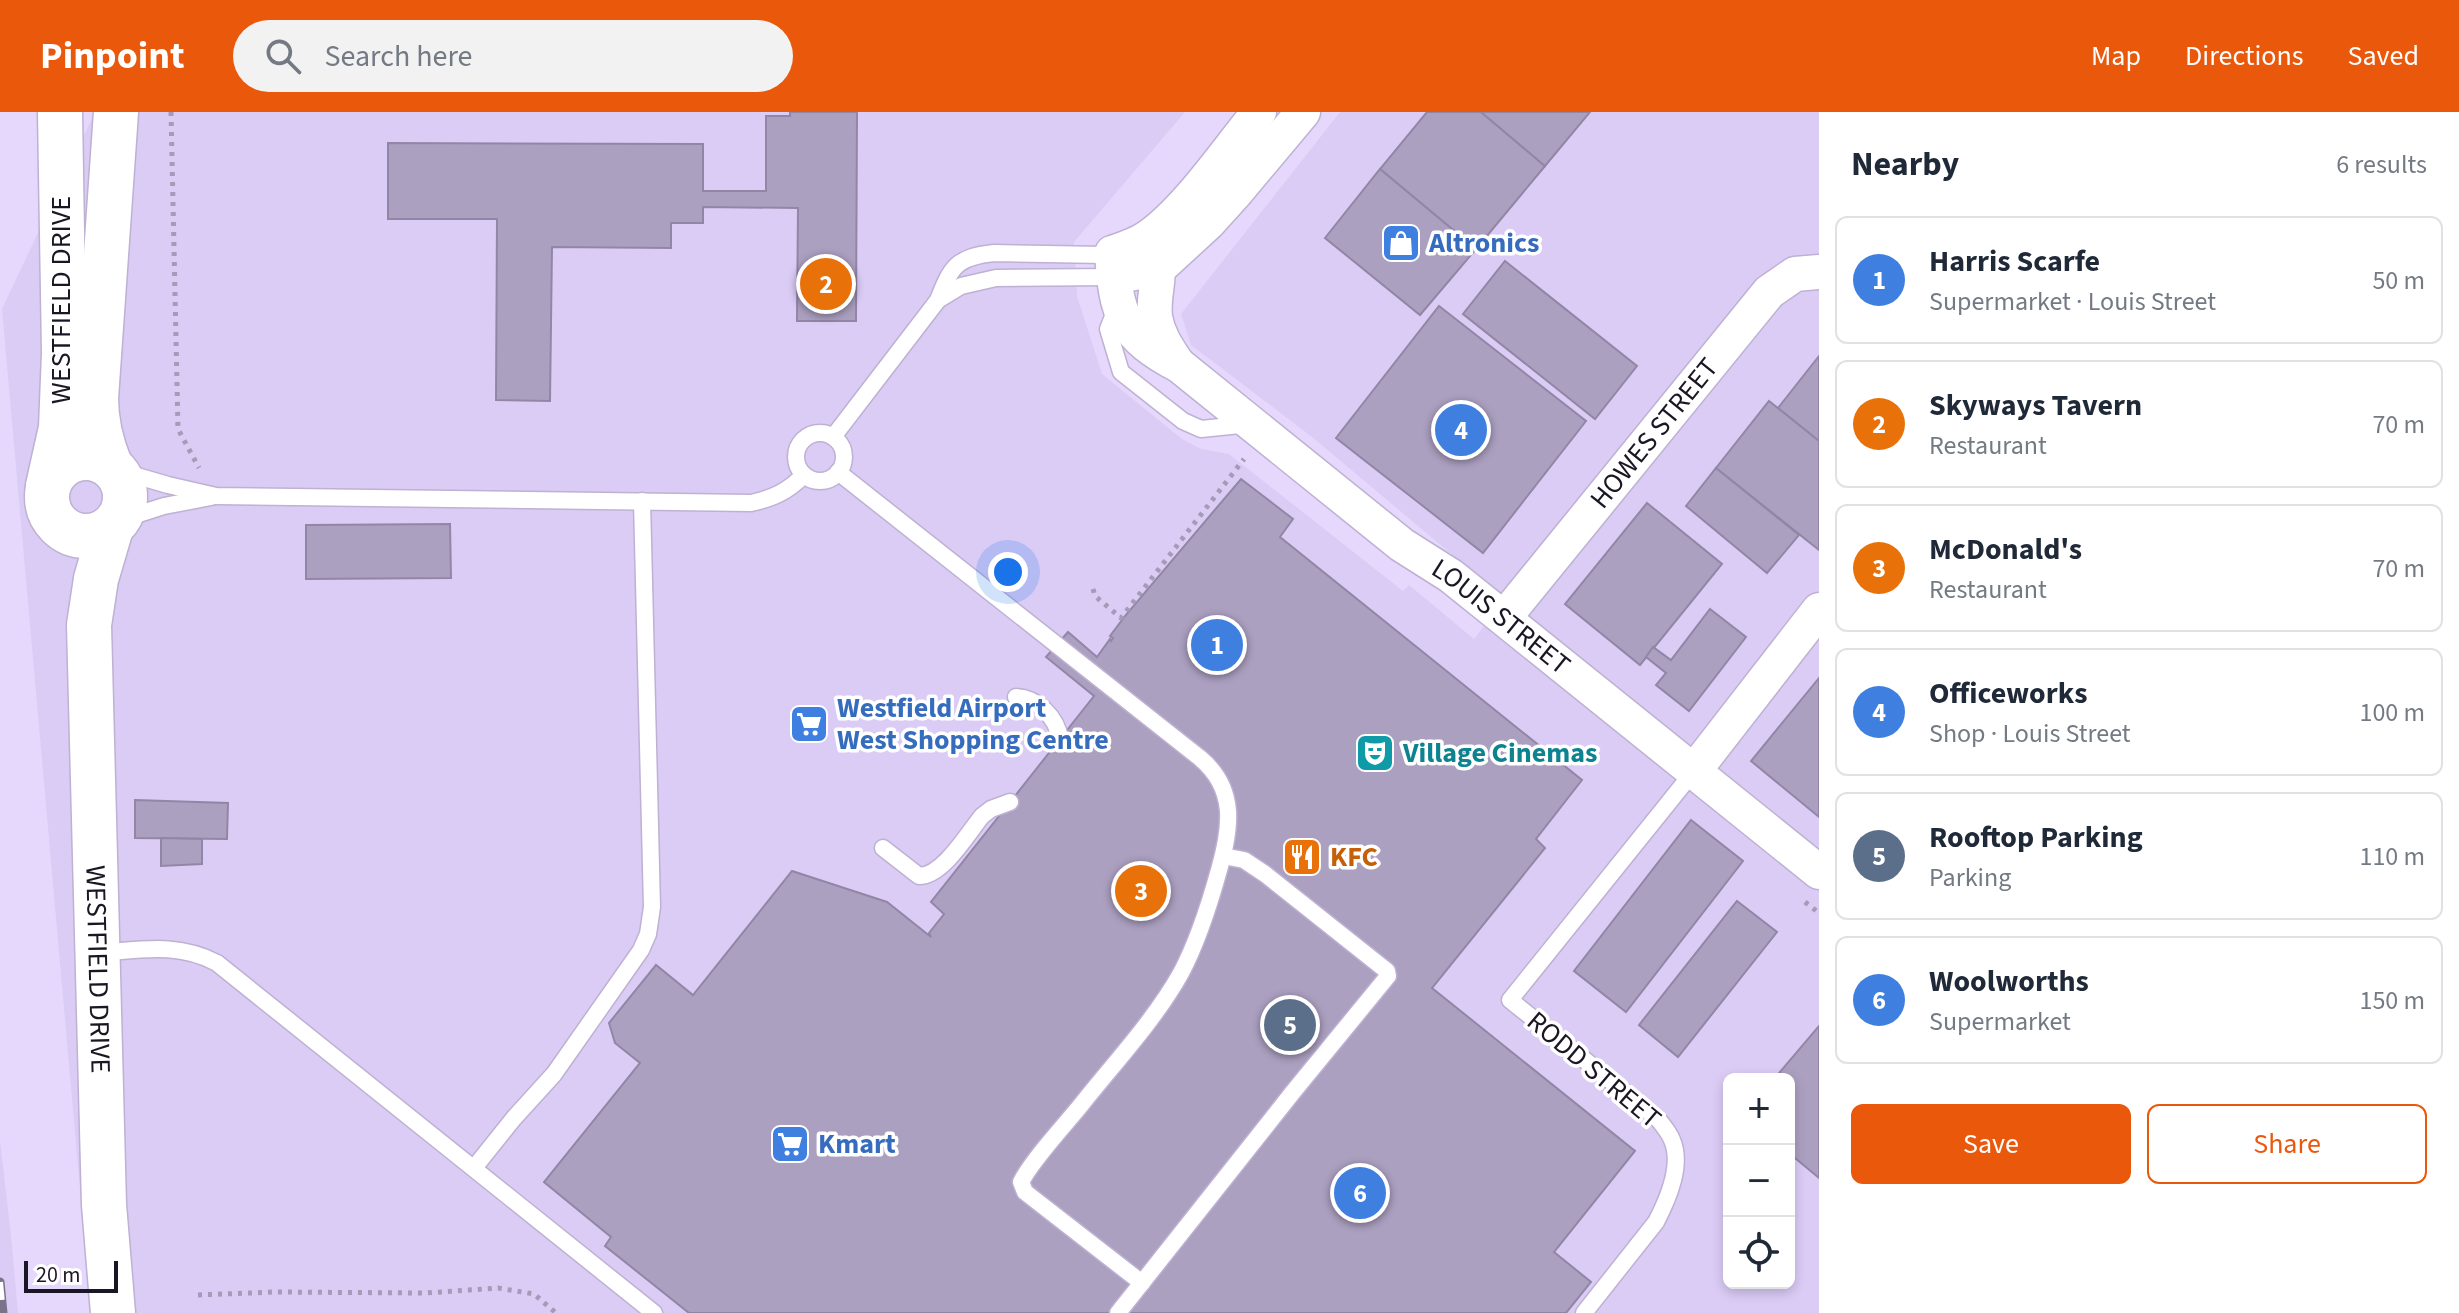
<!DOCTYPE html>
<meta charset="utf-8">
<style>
body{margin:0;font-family:"Source Sans 3",sans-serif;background:#f2f2f3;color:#1f2937}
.controls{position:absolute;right:24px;bottom:24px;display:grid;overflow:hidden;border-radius:12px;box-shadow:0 4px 12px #0003}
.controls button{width:72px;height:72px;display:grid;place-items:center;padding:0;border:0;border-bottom:2px solid #e0e1e3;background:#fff;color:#1f2937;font:40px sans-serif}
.scale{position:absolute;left:24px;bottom:20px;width:94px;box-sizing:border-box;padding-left:8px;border:4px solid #1b1623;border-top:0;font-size:22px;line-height:28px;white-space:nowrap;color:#1b1623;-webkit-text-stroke:6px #fff;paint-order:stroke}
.you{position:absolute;left:1008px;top:460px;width:28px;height:28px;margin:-20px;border:6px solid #fff;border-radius:50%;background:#1a73e8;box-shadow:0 0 0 12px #1a73e833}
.badge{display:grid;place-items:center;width:52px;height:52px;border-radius:50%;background:#ea580c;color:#fff;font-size:26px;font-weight:700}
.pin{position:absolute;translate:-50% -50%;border:4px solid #fff;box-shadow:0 2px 8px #0006}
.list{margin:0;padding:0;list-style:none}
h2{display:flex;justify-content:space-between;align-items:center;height:104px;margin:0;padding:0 32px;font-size:34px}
h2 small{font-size:26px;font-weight:400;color:#747a83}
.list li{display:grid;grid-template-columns:52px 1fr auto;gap:24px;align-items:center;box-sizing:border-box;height:128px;margin:0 16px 16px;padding:0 16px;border:2px solid #e0e1e3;border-radius:12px}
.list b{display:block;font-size:30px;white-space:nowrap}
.list p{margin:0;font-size:26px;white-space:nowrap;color:#747a83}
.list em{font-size:26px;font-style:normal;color:#747a83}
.actions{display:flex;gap:16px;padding:24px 32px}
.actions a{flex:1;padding:18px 0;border:2px solid #ea580c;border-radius:12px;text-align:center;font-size:28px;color:#ea580c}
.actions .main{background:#ea580c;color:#fff}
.icon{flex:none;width:44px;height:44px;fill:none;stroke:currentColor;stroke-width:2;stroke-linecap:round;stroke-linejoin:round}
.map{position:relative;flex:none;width:1819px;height:1201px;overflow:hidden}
header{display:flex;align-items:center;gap:48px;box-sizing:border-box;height:112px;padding:0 40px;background:#ea580c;color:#fff}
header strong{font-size:38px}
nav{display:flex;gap:44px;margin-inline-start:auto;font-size:28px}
.search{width:560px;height:72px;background:#f2f2f3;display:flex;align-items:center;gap:20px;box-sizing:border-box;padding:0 28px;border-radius:44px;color:#747a83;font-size:30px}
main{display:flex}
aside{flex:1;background:#fff}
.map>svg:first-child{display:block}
.built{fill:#dbccf6;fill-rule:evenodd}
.building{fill:#aca0c1;stroke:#9286a7;stroke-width:2}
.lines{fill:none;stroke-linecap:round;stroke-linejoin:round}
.lane-casing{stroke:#beb1d3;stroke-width:19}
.street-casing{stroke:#beb1d3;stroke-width:37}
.secondary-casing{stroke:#beb1d3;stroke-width:47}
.path{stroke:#a59ab7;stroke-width:5;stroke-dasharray:4 6;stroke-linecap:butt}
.lane{stroke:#fff;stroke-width:16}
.street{stroke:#fff;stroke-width:34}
.secondary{stroke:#fff;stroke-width:44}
.rail-casing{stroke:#7c738b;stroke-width:9}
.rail{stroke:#fff;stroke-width:6;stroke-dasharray:18;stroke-linecap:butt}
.labels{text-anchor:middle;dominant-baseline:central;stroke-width:7;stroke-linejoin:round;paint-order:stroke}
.shop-label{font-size:28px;font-weight:bold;fill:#366cbe;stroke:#fff;text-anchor:start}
.street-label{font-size:28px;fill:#1b1623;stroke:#fff}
.culture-label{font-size:28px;font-weight:bold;fill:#0d838f;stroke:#fff;text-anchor:start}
.food-label{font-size:28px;font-weight:bold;fill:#c56008;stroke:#fff;text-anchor:start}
</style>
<header>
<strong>Pinpoint</strong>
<div class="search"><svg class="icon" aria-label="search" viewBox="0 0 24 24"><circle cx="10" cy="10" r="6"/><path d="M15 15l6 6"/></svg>Search here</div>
<nav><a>Map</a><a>Directions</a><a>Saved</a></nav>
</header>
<main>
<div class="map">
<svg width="1819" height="1201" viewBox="0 0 1819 1201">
<rect width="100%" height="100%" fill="#e5d8fc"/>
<g class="built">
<path d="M 95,0 L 1185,0 L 1074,130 L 1077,184 L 1102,262 L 1182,327 L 1201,337 L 1229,342 L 1403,479 L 1409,473 L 1474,527 L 1505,487 L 1312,325 L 1191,233 L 1181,202 L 1340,0 L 1819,0 L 1819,1201 L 91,1201 L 2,197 ZM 1729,967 L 1789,967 L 1789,1171 L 1729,1171 Z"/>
<path d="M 0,1028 L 11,1124 L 18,1201 L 0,1201 Z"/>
</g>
<g class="building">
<path d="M 790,0 L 857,0 L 856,209 L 797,209 L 798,96 L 703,95 L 703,111 L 671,111 L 671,136 L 552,135 L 550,289 L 496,288 L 497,107 L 388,107 L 388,31 L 703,32 L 703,79 L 766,79 L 766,4 L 790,4 Z"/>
<path d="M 1427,0 L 1481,0 L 1545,54 L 1476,137 L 1380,57 Z"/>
<path d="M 1481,0 L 1590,0 L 1545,54 Z"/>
<path d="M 1380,57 L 1476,137 L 1420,203 L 1325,126 Z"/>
<path d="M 1505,149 L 1637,254 L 1595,307 L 1463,202 Z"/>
<path d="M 1439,194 L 1586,309 L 1483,441 L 1336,326 Z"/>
<path d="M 1819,244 L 1819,329 L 1778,296 Z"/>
<path d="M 1769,289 L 1819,329 L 1819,438 L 1716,356 Z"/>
<path d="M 1716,356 L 1799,423 L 1767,461 L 1686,394 Z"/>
<path d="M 1241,367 L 1293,407 L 1280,425 L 1582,668 L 1536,727 L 1545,736 L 1432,876 L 1635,1039 L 1554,1140 L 1591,1170 L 1566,1201 L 689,1201 L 605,1134 L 611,1125 L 544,1070 L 640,951 L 615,931 L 609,911 L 656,853 L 693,883 L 792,759 L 887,790 L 931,825 L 929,821 L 944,802 L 931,790 L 1094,584 L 1046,545 L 1068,520 L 1097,545 L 1110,527 L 1111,529 L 1113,526 L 1110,524 L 1125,504 Z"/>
<path d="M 1647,391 L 1722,452 L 1640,553 L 1565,492 Z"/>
<path d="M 450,412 L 451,466 L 306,467 L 306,413 Z"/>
<path d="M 1710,497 L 1746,525 L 1689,599 L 1656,573 L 1666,561 L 1646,545 L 1653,535 L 1671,548 Z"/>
<path d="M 1819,566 L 1819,705 L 1751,649 Z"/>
<path d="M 135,688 L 228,691 L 227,727 L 135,726 Z"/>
<path d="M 1691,708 L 1743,749 L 1626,900 L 1574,859 Z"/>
<path d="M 161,726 L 202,727 L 202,752 L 161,754 Z"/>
<path d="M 1737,789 L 1777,820 L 1678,945 L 1639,913 Z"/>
<path d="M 1819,914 L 1819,1066 L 1789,1041 L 1789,967 L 1774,967 Z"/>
</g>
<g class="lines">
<defs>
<g id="lane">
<path d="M 938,188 L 961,174 L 996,166 L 1114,165"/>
<path d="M 1119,198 L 1114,202 L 1108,217 L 1121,260 L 1183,309 L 1201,317 L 1250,312"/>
<circle cx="820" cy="345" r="24"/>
<path d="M 833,325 L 938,188 C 951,155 956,145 994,141 L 1105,143 L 1112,141"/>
<path d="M 113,357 L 168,373 L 216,384 L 751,391 C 774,386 788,379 804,363"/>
<path d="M 838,360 L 1200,646 C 1237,677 1231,716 1219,758 C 1209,794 1198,829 1181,861 C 1154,909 1115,950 1081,993 C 1064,1014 1032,1048 1021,1070 L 1025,1080 L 1142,1171"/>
<path d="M 117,409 L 164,394 L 211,385"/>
<path d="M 1016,585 C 1037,586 1057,605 1060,627"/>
<path d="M 883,736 L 919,764 C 943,764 968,721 982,704 L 991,697 L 1010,690"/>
<path d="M 98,841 C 141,838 178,830 217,851 L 654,1201"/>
<path d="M 474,1056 L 514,1006 L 554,962 L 641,838 L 648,822 L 652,795 L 642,389"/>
<path d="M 1118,1201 L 1293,980 L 1388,864 L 1387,859 L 1265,762 L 1244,748 L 1223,744"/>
<path d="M 1584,1201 L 1656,1110 C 1668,1087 1683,1053 1672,1028 C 1669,1020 1662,1012 1657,1006 L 1510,888 L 1694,659"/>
</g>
<g id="street">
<path id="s1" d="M 1259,0 C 1228,37 1186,100 1147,126 C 1137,133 1124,137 1112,141 C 1116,203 1123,224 1180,254 L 1402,433 L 1451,464 L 1819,760"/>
<path d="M 1151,135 C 1165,162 1152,178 1155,205 C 1158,223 1167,236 1177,251"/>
<path d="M 1114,165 L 1159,156 L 1208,111 L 1236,80 L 1303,0"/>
<path id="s2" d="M 1504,506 L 1769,180 L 1795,162 L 1819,160"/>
<path d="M 1694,659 L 1819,498"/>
</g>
<g id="secondary">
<circle cx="86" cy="385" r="39"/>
<path d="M 110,353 C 101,331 96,311 96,286 L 116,0"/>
<path d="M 48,374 L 61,316 L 64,241 L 60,0"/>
<path id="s3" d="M 111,416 L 96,467 L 89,513 L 104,1093 L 113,1201"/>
</g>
</defs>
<use href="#lane" class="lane-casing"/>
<use href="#street" class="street-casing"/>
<use href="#secondary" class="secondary-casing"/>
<g class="path">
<path d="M 171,0 L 178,317 L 199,356"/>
<path d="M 1093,477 L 1095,484 L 1121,506 L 1244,347"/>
<path d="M 1805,790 L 1819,801"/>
<path d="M 198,1183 L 275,1180 L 426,1181 L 498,1176 L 534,1182 L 556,1201"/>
</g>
<use href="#lane" class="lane"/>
<use href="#street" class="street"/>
<use href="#secondary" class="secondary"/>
<defs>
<path id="rail" d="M 0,1170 L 3,1201"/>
</defs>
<use href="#rail" class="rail-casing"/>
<use href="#rail" class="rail"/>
</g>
<defs>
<symbol id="shop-square" viewBox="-11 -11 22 22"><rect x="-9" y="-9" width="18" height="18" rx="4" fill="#3f7fe0" stroke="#fff"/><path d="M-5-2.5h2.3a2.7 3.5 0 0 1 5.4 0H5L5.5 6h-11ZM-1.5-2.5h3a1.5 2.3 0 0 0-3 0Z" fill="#fff"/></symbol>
<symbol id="supermarket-square" viewBox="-11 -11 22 22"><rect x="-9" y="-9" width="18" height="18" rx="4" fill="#3f7fe0" stroke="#fff"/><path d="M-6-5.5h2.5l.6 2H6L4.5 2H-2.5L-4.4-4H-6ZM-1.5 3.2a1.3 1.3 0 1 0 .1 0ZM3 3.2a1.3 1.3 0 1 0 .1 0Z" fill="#fff"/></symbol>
<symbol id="theatre-square" viewBox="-11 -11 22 22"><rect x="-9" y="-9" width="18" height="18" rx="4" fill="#0f9aa8" stroke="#fff"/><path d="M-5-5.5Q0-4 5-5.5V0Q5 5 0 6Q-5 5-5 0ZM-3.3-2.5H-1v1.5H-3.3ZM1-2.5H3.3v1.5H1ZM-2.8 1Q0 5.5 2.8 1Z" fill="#fff"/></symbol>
<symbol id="restaurant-square" viewBox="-11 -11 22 22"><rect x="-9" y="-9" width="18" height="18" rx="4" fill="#e8710a" stroke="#fff"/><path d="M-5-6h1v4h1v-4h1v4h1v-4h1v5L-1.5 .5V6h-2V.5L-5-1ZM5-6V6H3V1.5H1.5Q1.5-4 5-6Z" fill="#fff"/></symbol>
</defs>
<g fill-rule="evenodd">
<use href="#shop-square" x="1379" y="109" width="44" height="44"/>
<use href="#supermarket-square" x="787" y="590" width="44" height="44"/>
<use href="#theatre-square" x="1353" y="619" width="44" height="44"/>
<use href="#restaurant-square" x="1280" y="723" width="44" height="44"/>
<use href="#supermarket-square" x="768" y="1010" width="44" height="44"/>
</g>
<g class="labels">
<g class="shop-label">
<text x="1429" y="131">Altronics</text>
<text x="837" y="596">Westfield Airport<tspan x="837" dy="32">West Shopping Centre</tspan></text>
<text x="818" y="1032">Kmart</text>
</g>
<g class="street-label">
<text transform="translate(61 188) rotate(-90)">WESTFIELD DRIVE</text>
<text stroke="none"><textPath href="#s2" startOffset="238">HOWES STREET</textPath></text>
<text stroke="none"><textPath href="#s1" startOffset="756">LOUIS STREET</textPath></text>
<text stroke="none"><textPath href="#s3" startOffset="444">WESTFIELD DRIVE</textPath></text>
<text transform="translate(1594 958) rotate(40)">RODD STREET</text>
</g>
<g class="culture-label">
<text x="1403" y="641">Village Cinemas</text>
</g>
<g class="food-label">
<text x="1330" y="745">KFC</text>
</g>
</g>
</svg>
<div class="controls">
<button>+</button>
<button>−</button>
<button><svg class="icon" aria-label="locate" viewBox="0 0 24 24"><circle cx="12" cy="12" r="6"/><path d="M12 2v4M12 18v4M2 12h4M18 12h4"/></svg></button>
</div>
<div class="scale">20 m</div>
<div class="you"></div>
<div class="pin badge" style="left:1217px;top:533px;background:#3f7fe0">1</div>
<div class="pin badge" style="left:826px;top:172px;background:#e8710a">2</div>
<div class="pin badge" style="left:1141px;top:779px;background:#e8710a">3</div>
<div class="pin badge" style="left:1461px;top:318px;background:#3f7fe0">4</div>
<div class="pin badge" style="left:1290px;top:913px;background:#5c6f8a">5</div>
<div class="pin badge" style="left:1360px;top:1081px;background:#3f7fe0">6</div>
</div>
<aside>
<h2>Nearby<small>6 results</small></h2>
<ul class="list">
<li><span class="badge" style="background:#3f7fe0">1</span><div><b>Harris Scarfe</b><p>Supermarket · Louis Street</p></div><em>50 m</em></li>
<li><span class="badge" style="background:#e8710a">2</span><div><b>Skyways Tavern</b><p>Restaurant</p></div><em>70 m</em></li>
<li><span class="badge" style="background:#e8710a">3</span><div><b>McDonald's</b><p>Restaurant</p></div><em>70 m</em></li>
<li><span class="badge" style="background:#3f7fe0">4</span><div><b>Officeworks</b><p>Shop · Louis Street</p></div><em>100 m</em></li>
<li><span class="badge" style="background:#5c6f8a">5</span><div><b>Rooftop Parking</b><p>Parking</p></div><em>110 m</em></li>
<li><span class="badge" style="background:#3f7fe0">6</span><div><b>Woolworths</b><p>Supermarket</p></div><em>150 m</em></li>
</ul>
<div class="actions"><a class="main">Save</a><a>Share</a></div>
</aside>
</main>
